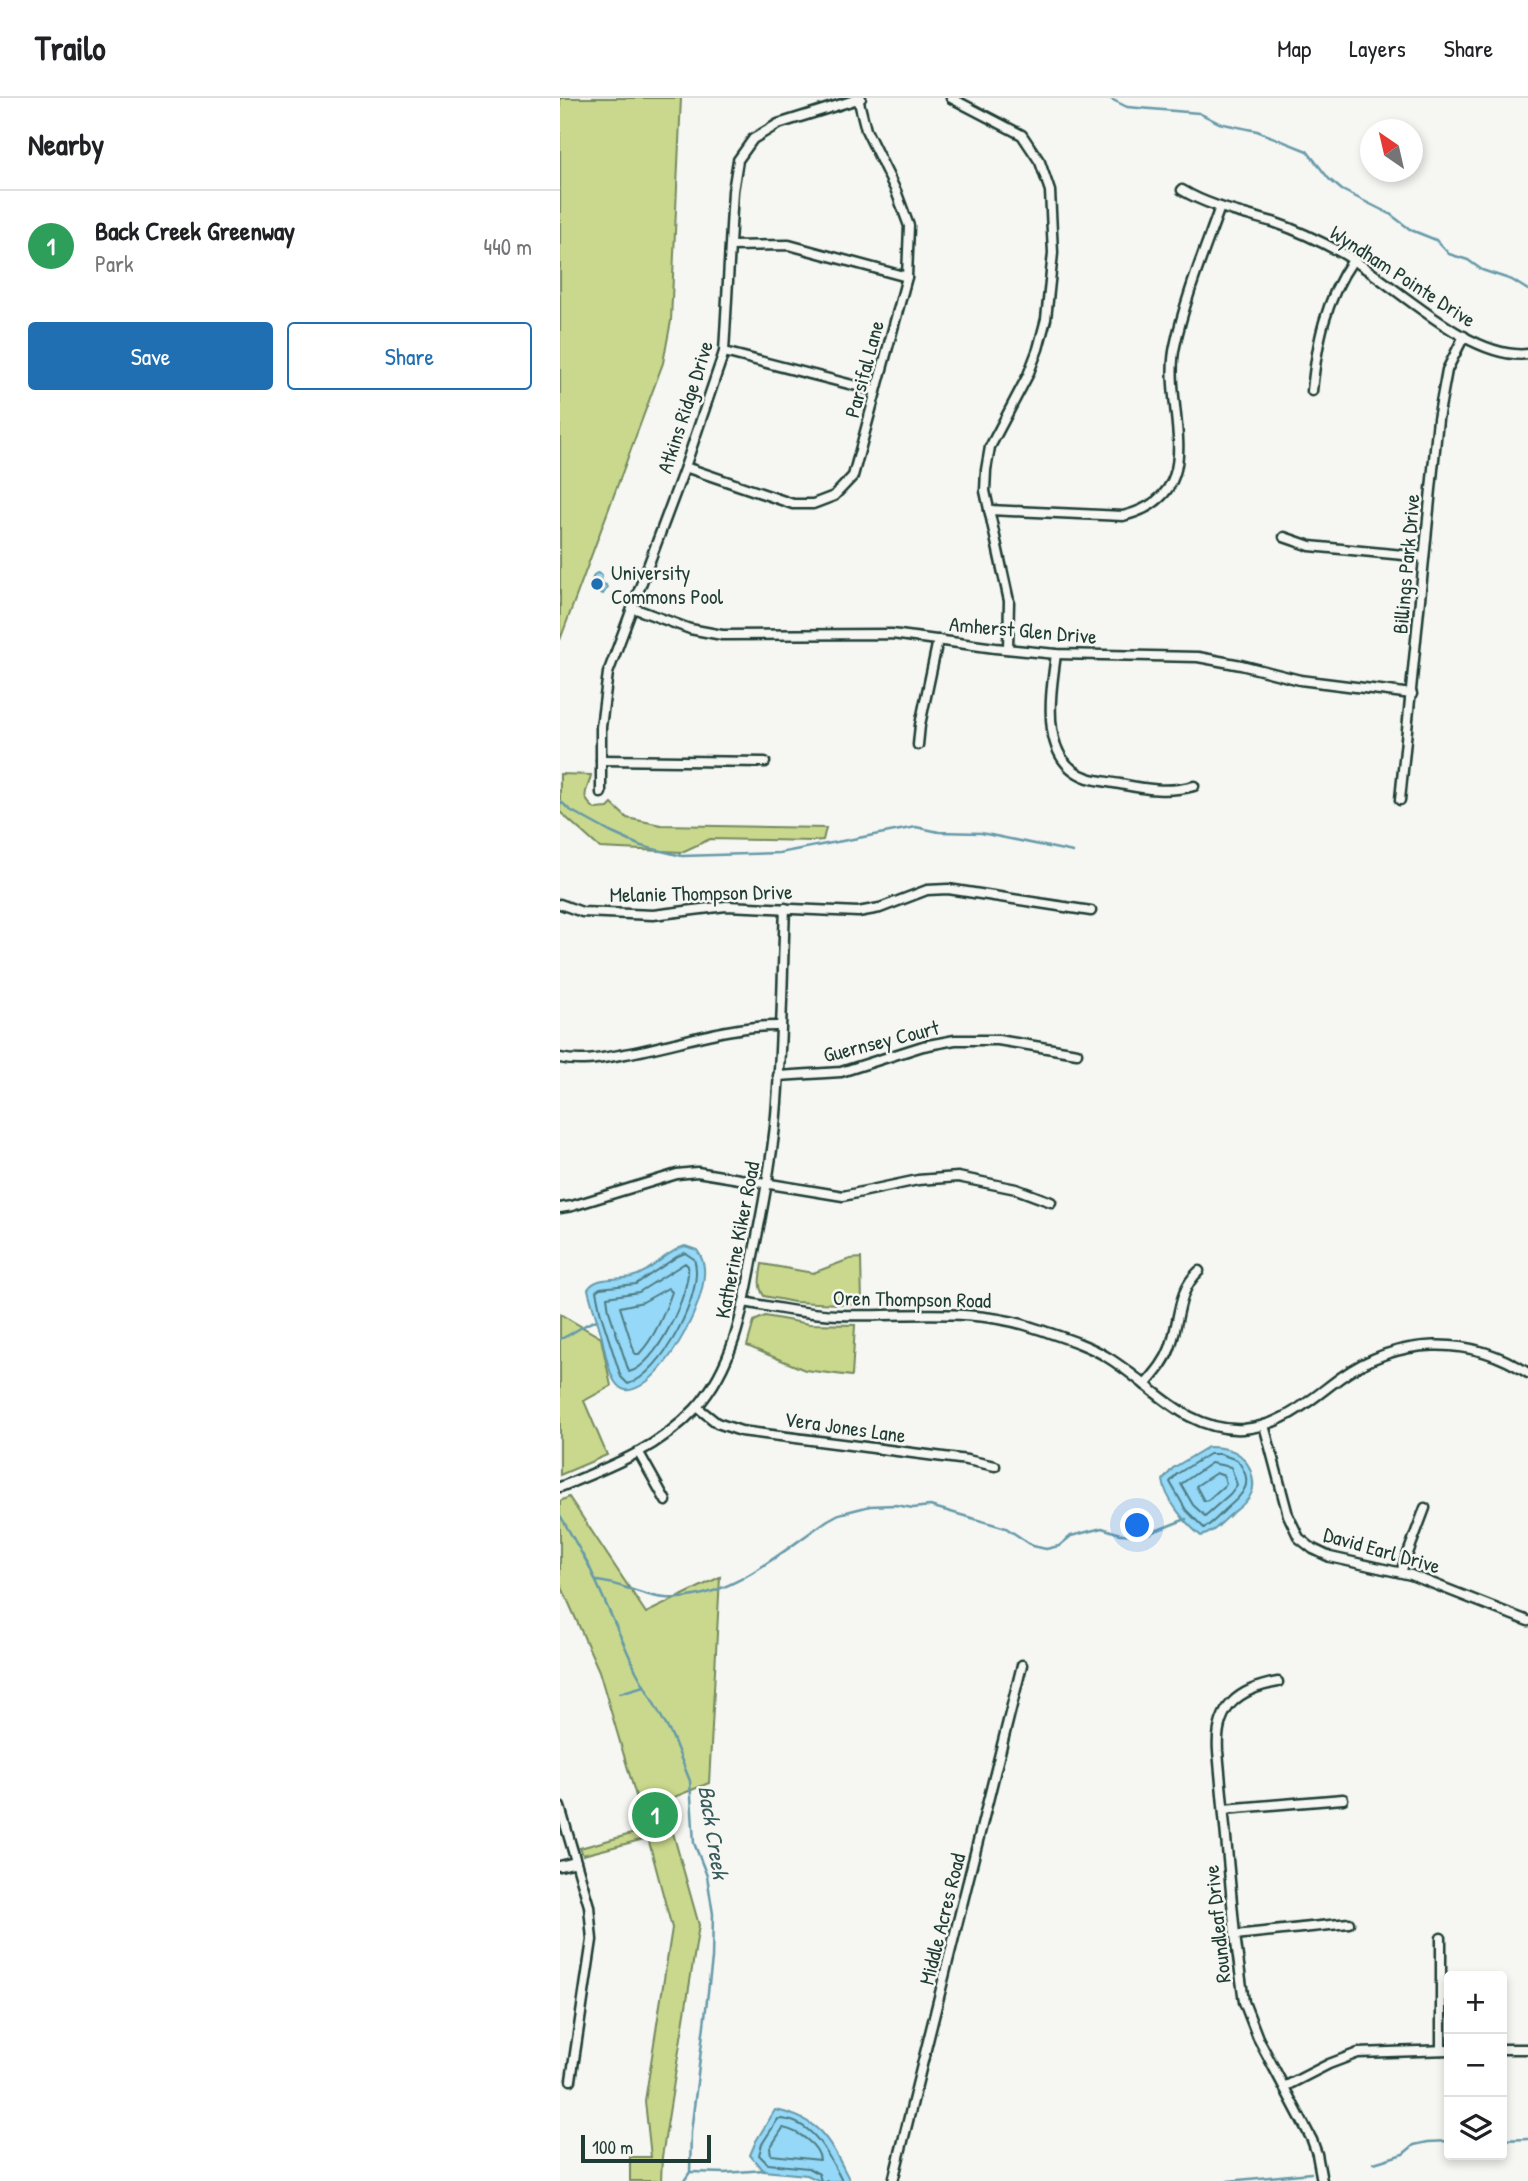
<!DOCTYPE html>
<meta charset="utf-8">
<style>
body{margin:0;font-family:"Patrick Hand",sans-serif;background:#f2f2f2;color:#202124}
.controls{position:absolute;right:21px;bottom:21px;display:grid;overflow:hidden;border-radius:7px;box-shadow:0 4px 10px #0003}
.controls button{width:63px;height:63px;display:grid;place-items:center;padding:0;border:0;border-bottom:2px solid #e0e0e0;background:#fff;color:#202124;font:35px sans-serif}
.compass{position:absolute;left:800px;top:21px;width:63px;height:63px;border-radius:50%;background:#fff;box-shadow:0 4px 10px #0003;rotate:326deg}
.scale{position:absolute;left:21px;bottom:18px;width:130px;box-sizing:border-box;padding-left:7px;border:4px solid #1f3d34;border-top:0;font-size:19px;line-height:24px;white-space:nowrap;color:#1f3d34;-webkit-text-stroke:5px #f6f6f2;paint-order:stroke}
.you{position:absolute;left:578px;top:1428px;width:24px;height:24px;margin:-18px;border:5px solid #fff;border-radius:50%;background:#1a73e8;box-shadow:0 0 0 10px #1a73e833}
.badge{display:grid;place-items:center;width:46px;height:46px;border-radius:50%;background:#1f6fb2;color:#fff;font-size:23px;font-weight:700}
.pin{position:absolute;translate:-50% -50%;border:4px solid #fff;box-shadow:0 2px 7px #0006}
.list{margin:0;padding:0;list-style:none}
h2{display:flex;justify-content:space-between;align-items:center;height:91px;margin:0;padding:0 28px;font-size:30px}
h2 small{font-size:23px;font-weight:400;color:#757577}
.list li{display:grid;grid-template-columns:46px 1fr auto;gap:21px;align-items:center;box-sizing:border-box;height:112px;padding:0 28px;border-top:2px solid #e0e0e0}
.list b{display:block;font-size:26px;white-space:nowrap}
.list p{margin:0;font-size:23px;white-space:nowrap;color:#757577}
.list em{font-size:23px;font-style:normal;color:#757577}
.actions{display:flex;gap:14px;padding:21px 28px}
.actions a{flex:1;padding:16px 0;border:2px solid #1f6fb2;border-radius:7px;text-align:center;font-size:24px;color:#1f6fb2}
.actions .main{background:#1f6fb2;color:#fff}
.icon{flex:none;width:38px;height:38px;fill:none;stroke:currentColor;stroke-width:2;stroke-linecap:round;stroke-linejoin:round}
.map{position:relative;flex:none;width:968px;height:2083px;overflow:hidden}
header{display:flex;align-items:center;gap:42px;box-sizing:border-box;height:98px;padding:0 35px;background:#fff;border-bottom:2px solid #e0e0e0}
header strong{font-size:33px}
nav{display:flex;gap:38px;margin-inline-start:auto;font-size:24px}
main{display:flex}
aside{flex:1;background:#fff}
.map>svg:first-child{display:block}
.green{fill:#c9d88c;stroke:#748a60;stroke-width:2}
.water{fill:#95d8f7;stroke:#669aa9;stroke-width:2}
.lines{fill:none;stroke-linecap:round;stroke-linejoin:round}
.shore{stroke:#4e7b82;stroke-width:2}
.stream{stroke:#669aa9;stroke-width:2.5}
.street-casing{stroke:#1f3d34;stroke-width:13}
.street{stroke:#f6f6f2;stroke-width:8}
.poi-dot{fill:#1f6fb2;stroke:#f6f6f2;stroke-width:2.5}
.labels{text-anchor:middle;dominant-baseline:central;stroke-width:5;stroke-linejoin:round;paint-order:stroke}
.street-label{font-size:21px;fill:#1f3d34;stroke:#f6f6f2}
.poi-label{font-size:21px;fill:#1f3d34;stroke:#f6f6f2;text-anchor:start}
.water-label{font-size:23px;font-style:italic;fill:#375c5b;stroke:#f6f6f2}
</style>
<header>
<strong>Trailo</strong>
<nav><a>Map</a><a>Layers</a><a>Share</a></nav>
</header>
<main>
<aside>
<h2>Nearby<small></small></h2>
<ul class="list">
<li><span class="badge" style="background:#2e9e5b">1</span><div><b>Back Creek Greenway</b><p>Park</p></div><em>440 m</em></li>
</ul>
<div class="actions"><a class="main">Save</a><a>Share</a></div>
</aside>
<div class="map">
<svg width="968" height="2083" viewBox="0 0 968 2083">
<rect width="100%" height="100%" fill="#f6f6f2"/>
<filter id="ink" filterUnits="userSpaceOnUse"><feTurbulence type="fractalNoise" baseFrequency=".0143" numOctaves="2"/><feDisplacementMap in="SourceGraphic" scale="14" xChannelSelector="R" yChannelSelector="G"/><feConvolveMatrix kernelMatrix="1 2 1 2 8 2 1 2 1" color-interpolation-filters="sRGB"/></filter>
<g filter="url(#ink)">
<g class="green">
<path d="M 0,0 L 121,0 L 111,223 L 103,265 L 0,542 Z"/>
<path d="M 0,676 L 31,677 C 28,694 18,697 35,711 L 48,710 L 52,706 L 67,720 L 101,727 L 266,730 L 263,742 L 253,743 L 150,741 L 122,754 L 40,750 L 0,714 Z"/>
<path d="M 301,1160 L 302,1207 L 234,1204 L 204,1198 C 197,1188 200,1178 202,1166 L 253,1175 L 290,1161 Z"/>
<path d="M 0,1216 L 41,1240 L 51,1288 L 24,1303 L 47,1357 L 0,1377 Z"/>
<path d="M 205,1218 L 249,1226 L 295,1227 L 292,1278 L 245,1272 L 187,1248 L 194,1223 Z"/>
<path d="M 9,1399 L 86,1515 L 160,1479 L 149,1685 L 104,1703 L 139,1827 L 102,2059 L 101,2083 L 70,2083 L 70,2059 L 91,2059 L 85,2003 L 112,1830 L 88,1740 L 23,1757 L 20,1750 L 86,1732 L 39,1573 L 0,1485 L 0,1403 Z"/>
</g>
<g class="water">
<path d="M 37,475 L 42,477 L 41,485 L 46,487 L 47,490 L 43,496 L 32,491 L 30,488 L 34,477 Z"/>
<path d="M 125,1148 L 137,1152 C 142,1159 145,1167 144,1177 C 142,1210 110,1269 82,1287 C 72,1293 63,1296 55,1284 C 47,1272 44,1246 40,1232 C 36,1218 31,1205 28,1191 C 36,1178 57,1182 71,1179 C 91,1175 104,1154 125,1148 Z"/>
<path d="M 648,1349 C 668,1349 684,1353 691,1374 C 693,1381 695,1389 691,1396 C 687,1406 675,1412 668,1419 C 659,1427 653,1435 641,1438 C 626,1426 605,1401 603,1382 L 613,1370 Z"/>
<path d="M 215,2012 C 262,2021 270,2044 290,2083 L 260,2083 L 247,2077 L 203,2073 L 190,2057 L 196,2043 Z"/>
</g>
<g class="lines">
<g class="shore">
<path d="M 125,1155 L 134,1161 C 146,1193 101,1277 68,1286 L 61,1279 L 41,1217 L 36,1193 L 40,1190 L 76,1186 L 118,1158 Z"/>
<path d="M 125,1165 L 128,1168 C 131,1194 96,1268 69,1274 L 49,1213 L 47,1199 L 79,1194 Z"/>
<path d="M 108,1190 L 112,1194 C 104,1216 95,1239 79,1256 L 75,1256 L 60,1209 L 83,1204 Z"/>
<path d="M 649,1356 L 660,1356 L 677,1362 C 696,1386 683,1396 665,1412 C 658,1419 652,1426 644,1430 L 626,1412 L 610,1384 L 617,1376 Z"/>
<path d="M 651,1365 L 671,1369 L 677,1387 L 670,1396 L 645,1418 L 633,1407 L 621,1386 Z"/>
<path d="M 656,1375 L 664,1378 L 666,1386 L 648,1402 L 644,1403 L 636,1388 Z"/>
<path d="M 223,2030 C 238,2033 259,2047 260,2062 L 211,2057 L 210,2050 Z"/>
<path d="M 261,2083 L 259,2076 L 248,2070 L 208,2066 L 199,2057 L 202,2046 L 218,2021 C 253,2021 268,2056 282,2083"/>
</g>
<g class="stream">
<path d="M 549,0 L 567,9 L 639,15 L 659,25 L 697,33 L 747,53 L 769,81 L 782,92 L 830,116 L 851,132 L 876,142 L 889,156 L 908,162 L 922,172 L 952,182 L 968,192"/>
<path d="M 0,703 L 10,712 L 50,734 L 81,748 L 122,758 L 219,755 L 356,729 L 379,734 L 421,735 L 513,754"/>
<path d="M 0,1241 C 14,1236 23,1226 37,1222"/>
<path d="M 0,1417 L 29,1468 L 76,1573 L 112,1638 L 130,1683 L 134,1745 L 147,1778 L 153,1816 L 152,1861 L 131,2034 L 130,2074 L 124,2083"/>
<path d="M 37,1483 C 61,1485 81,1498 105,1500 C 168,1504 219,1455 268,1422 L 279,1416 L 310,1408 L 335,1407 L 353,1410 L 370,1408 L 446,1430 L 473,1448 L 486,1451 L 499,1448 L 511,1438 L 542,1430 L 560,1436 L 585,1437 L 626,1421"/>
<path d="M 60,1595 L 84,1588"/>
<path d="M 942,2042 L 968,2041"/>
<path d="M 814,2065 L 843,2056 L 854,2047 L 868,2044 L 889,2043"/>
<path d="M 131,2074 L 165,2075 L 204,2072"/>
<path d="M 668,2083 L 751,2075"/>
</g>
<defs>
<g id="street">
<path d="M 391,0 L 462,37 L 480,64 L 490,93 L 493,155 L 486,221 L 478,251 L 468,277 L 430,349 L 426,372 L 425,393 L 449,503 L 448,551"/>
<path d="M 622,92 C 650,109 682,115 713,124 C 737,132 760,143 782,155 C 833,184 909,263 968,256"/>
<path d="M 171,148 L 229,147 L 347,179"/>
<path d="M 164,254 L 316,293"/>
<path d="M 752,293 C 757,245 765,202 793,162"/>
<path d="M 125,369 L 233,406 L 253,406 L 274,398 L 293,378 L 347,179 L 349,128 L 336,93 L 306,32 L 298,0"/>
<path d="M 429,412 L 563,418 C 655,395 601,311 615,248 C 625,200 644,154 660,109"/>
<path d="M 724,439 L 750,448 L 864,459"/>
<path d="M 73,510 L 130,531 L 162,537 L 332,536 L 435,550 L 496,556 L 638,559 L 681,567 L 740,582 L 852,596"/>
<path d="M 496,556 C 491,595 478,663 528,680 C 538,683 549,684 560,686 C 585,691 608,695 634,688"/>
<path d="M 358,647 L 360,627 L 378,542"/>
<path d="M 41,662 L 205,664"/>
<path d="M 41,695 L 41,629 L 48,575 L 125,369 L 164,254 L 173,93 L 178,62 L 193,41 L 218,26 L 301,0"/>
<path d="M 840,702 L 878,321 L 887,272 L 904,238"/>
<path d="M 0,806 L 22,814 L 93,817 L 166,808 L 298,814 L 320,810 L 367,792 L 388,791 L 531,813"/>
<path d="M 0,960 C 22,965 43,960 65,956 C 117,947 167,927 220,928"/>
<path d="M 218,978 L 281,974 L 363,948 L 395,942 L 438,942 L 517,955"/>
<path d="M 0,1110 L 12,1108 L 117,1076 L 137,1074 L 283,1098 L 358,1082 L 398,1079 L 456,1091 L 491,1104"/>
<path d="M 184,1204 C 216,1210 246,1216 279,1217 C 345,1219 414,1208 478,1231 C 501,1239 526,1246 547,1259 C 592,1286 625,1334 683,1331 C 723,1328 750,1302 780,1280 C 837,1239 909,1236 968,1275"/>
<path d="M 585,1287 C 595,1275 605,1264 610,1250 C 620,1222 617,1193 639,1173"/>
<path d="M 137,1309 L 157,1325 L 181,1333 L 407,1362 L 435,1368"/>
<path d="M 704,1327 L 728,1417 L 739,1440 L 753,1451 L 770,1459 L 851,1477 L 968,1523"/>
<path d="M 79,1355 L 106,1403"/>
<path d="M 0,1389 C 50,1369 98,1351 136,1310 C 174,1267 183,1213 193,1158 C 202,1115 210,1072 215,1028 C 222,956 222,883 225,810"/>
<path d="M 841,1474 L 865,1410"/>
<path d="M 718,1584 C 678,1591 655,1609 658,1653 L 675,1837 L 684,1904 L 698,1940 L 752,2042 L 757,2056 L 762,2083"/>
<path d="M 0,1709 L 29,1808 L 32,1842 L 11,1982"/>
<path d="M 664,1711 L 783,1701"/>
<path d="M 0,1768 L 16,1764"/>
<path d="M 675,1837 L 789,1825"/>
<path d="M 881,1840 L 881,1952"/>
<path d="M 942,1951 L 968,1951"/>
<path d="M 724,1989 L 769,1966 L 798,1955 L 889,1952"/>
<path d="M 333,2083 L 462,1567"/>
</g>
</defs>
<use href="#street" class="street-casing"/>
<use href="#street" class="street"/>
</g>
</g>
<circle class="poi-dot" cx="37" cy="486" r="7"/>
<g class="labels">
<g class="street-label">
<text transform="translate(843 178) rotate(33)">Wyndham Pointe Drive</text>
<text transform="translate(304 271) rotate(-75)">Parsifal Lane</text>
<text transform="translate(125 309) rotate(-72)">Atkins Ridge Drive</text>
<text transform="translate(846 466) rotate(-85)">Billings Park Drive</text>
<text transform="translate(463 532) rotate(5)">Amherst Glen Drive</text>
<text transform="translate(141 795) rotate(-1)">Melanie Thompson Drive</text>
<text transform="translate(321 943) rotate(-14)">Guernsey Court</text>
<text transform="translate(177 1142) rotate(-79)">Katherine Kiker Road</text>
<text transform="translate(352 1201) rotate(1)">Oren Thompson Road</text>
<text transform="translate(285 1329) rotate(8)">Vera Jones Lane</text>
<text transform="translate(822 1452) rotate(16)">David Earl Drive</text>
<text transform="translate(382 1821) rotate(-76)">Middle Acres Road</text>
<text transform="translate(657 1826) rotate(-96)">Roundleaf Drive</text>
</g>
<g class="poi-label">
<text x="51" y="474">University<tspan x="51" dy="24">Commons Pool</tspan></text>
</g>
<g class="water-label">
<text transform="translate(154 1734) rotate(81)">Back Creek</text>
</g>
</g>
</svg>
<div class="controls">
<button>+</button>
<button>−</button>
<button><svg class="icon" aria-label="layers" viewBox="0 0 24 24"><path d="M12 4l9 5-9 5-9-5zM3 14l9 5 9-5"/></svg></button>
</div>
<svg class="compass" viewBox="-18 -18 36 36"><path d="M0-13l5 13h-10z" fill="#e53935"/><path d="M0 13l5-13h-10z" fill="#757577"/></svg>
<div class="scale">100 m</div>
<div class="you"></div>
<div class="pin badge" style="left:95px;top:1717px;background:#2e9e5b">1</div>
</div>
</main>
